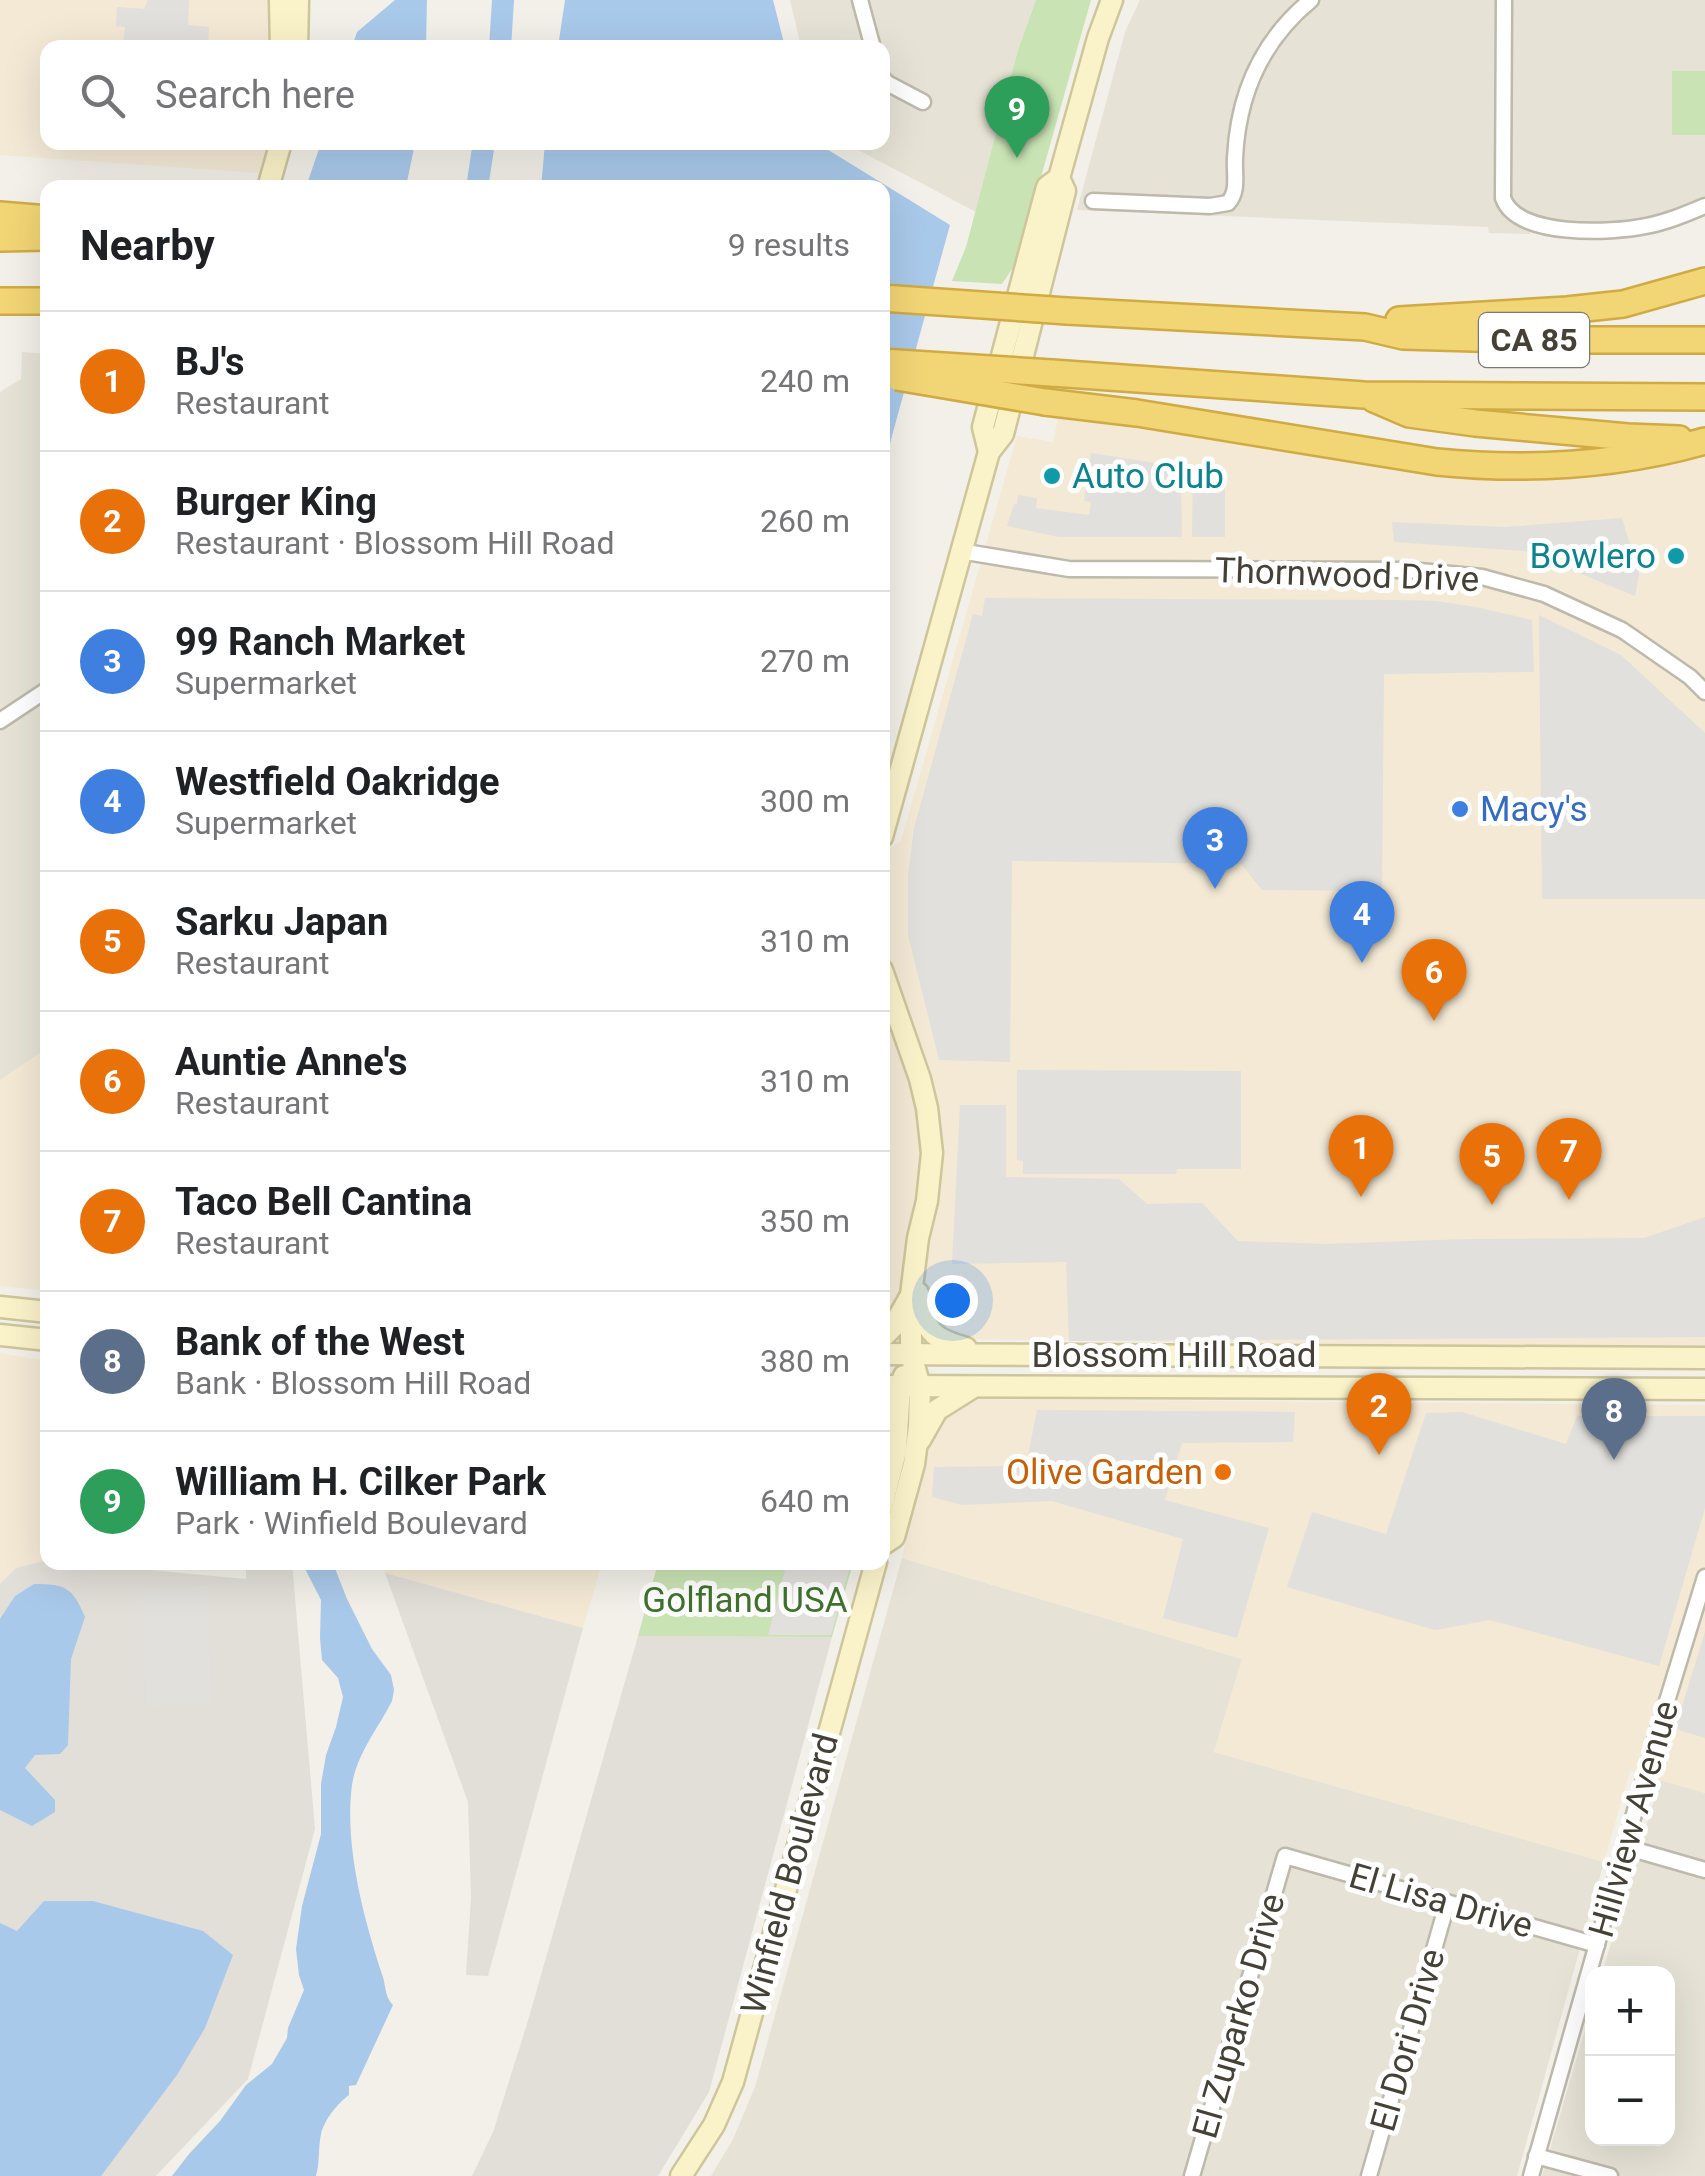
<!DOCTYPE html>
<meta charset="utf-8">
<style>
body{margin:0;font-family:Roboto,sans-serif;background:#f6f6f6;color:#202124}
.controls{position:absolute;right:30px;bottom:30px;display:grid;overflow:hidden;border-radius:20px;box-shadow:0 10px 40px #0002}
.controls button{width:90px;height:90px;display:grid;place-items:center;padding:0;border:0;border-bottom:2px solid #e0e0e0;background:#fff;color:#202124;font:50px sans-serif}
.you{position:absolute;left:952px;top:1300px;width:35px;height:35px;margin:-25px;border:8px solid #fff;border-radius:50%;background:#1a73e8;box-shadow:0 0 0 15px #1a73e833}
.badge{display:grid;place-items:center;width:65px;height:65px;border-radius:50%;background:#b45309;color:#fff;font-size:32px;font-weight:700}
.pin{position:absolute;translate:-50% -82px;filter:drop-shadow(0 2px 5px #0008)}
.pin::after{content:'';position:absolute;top:52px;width:35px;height:30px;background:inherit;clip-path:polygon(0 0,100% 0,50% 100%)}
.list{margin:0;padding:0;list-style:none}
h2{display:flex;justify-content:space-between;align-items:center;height:130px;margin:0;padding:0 40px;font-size:42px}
h2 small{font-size:32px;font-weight:400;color:#757577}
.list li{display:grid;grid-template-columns:65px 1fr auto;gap:30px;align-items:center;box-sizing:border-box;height:140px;padding:0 40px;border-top:2px solid #e0e0e0}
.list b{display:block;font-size:38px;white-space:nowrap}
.list p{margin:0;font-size:32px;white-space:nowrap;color:#757577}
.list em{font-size:32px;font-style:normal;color:#757577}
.icon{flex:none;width:55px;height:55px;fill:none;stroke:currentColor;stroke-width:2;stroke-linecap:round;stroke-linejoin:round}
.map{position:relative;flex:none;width:1705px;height:2176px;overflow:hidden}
.search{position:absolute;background:#fff;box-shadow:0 10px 40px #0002;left:40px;top:40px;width:850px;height:110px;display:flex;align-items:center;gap:25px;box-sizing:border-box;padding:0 35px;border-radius:20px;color:#757577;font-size:38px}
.panel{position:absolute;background:#fff;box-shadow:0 10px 40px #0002;left:40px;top:180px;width:850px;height:1390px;border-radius:20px}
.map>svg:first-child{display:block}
.residential{fill:#e6e3d6}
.commercial{fill:#f3e9d5}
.industrial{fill:#e2dfd9}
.green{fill:#c9e3b4}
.parking{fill:#e1e0dc}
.water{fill:#a9c9ea}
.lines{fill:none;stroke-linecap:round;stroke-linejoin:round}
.river{stroke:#a9c9ea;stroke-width:22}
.street-casing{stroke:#bdb9ab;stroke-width:19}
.secondary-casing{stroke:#cec69b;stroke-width:25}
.highway-casing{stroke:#d0ab44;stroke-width:30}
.street{stroke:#fff;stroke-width:14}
.secondary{stroke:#faf3ca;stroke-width:20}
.highway{stroke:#f2d574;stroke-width:25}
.highway-bridge-casing{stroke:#d0ab44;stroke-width:30;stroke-linecap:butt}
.highway-bridge{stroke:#f2d574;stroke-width:25}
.culture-dot{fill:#0f9aa8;stroke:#fff;stroke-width:4}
.shop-dot{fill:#3f7fe0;stroke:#fff;stroke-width:4}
.food-dot{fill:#e8710a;stroke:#fff;stroke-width:4}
.labels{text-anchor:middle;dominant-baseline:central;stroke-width:10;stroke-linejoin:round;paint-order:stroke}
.shield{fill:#fff;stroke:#7d7a73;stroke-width:2.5}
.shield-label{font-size:32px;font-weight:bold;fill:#454137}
.culture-label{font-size:35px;fill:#0d838f;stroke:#fff;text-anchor:start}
.street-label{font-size:35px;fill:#454137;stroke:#fff}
.shop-label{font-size:35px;fill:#366cbe;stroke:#fff;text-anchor:start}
.food-label{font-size:35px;fill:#c56008;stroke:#fff;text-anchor:end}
.park-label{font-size:35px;fill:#42722f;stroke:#fff}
</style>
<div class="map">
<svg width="1705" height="2176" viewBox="0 0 1705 2176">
<rect width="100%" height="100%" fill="#f2f0e8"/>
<g class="residential">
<path d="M 790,0 L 1036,0 L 1018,50 L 976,212 L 845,143 L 882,142 L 882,48 L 801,47 Z"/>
<path d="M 1140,0 L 1705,0 L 1705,211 L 1612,236 L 1531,230 L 1530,234 L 1489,233 L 1488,227 L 1077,210 L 1125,32 Z"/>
<path d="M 22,352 L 48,354 L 48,1048 L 0,1080 L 0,392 L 21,379 Z"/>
<path d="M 902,1558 L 1242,1659 L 1214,1752 L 1604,1862 L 1517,2176 L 711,2176 L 733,2139 L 755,2087 Z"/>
<path d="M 1660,1780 L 1705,1793 L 1705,2176 L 1542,2176 L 1592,2006 L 1592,2138 L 1668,2138 L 1668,1974 L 1602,1973 Z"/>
</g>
<g class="commercial">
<path d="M 0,0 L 273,0 L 273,47 L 48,48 L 48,142 L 268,143 L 259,173 L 0,155 Z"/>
<path d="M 1059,414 L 1279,438 L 1435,475 L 1587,478 L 1636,472 L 1705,455 L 1705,1348 L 883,1338 L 883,853 L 901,841 L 1017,436 L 1053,442 Z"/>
<path d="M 47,1048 L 47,1291 L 0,1286 L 0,1080 Z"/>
<path d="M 0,1353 L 48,1361 L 47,1560 L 16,1568 L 0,1584 Z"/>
<path d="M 982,1399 L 1705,1405 L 1705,1793 L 1630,1771 L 1604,1862 L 1214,1752 L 1242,1659 L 902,1558 L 931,1430 L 955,1402 Z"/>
<path d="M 381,1563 L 602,1563 L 583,1628 L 385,1573 Z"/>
</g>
<g class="industrial">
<path d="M 47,1560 L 48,1562 L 75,1563 L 246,1579 L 246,1563 L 292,1563 L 315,1829 L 248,2079 L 156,2176 L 0,2176 L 0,1584 L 16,1568 Z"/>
<path d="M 385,1573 L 583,1628 L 488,1976 L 466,1975 L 471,1897 L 468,1802 Z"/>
<path d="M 638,1636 L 832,1637 L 709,2092 L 658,2176 L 472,2176 L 493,2132 L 527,2024 Z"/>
</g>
<g class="green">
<path d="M 1036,0 L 1091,0 L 1017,262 L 1002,284 L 952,281 L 966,247 L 1018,50 Z"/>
<rect x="1672" y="71" width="33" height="64"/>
<path d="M 658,1563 L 853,1563 L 832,1637 L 638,1636 Z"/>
</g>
<g class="parking">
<path d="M 148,0 L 189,0 L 188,25 L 209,27 L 208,47 L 123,47 L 125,27 L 116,26 L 117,7 L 144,9 Z"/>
<path d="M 1091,453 L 1181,467 L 1182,537 L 1059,537 L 1007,526 L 1014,504 L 1017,504 L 1018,495 L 1037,498 L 1036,508 L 1089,515 L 1091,502 L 1084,501 Z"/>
<path d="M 1193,473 L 1225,474 L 1225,537 L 1192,537 Z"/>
<path d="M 1622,518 L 1639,574 L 1635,596 L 1525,551 L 1394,542 L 1392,522 L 1505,527 Z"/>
<path d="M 985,598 L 1397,600 L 1435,601 L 1476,607 L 1532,620 L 1534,672 L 1384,674 L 1382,891 L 1262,890 L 1241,864 L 1012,861 L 1010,1062 L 939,1060 L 908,935 L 908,876 L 914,828 L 973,614 L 982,616 Z"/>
<path d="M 1539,615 L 1621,655 L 1705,733 L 1705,899 L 1542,899 Z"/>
<path d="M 1017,1070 L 1241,1071 L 1241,1169 L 1177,1169 L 1176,1174 L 1023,1174 L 1023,1161 L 1017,1160 Z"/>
<path d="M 960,1105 L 1006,1105 L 1006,1177 L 1119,1179 L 1147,1204 L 1202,1203 L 1238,1241 L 1325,1244 L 1467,1239 L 1644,1238 L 1705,1217 L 1705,1337 L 1069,1341 L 1066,1262 L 952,1264 Z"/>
<path d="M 1037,1410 L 1295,1412 L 1293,1442 L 1182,1443 L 1165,1500 L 1269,1528 L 1237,1638 L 1163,1618 L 1183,1539 L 1052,1501 L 962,1505 L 932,1497 L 934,1467 L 1026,1466 Z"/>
<path d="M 1462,1412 L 1566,1444 L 1577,1416 L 1705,1416 L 1705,1508 L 1659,1666 L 1490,1620 L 1435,1630 L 1287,1587 L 1312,1512 L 1386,1534 L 1426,1413 Z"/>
<path d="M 787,1563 L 851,1563 L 831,1635 L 768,1635 Z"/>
<path d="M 207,1586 L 212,1703 L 146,1706 L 142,1589 Z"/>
<path d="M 1705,1632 L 1705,1738 L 1675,1729 Z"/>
</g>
<g class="water">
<path d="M 395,0 L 427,0 L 426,47 L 352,47 L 357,32 Z"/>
<path d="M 565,0 L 773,0 L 785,47 L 558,47 Z"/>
<path d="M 321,143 L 415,143 L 406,187 L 306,187 Z"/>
<path d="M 545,143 L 817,143 L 950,225 L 890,443 L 883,461 L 882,188 L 541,188 Z"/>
<path d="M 302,1563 L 333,1563 L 347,1599 L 372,1649 L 391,1675 L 394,1690 L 392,1701 C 378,1729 357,1753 352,1785 C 344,1845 364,1920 383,1977 C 386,1988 385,1997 393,2005 L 356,2085 L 349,2086 L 349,2095 C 338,2103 324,2120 321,2134 C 318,2148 320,2162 316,2176 L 172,2176 L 189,2154 L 220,2121 L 246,2085 L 272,2064 L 287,2038 L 288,2028 L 304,1990 L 299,1975 L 296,1949 L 302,1906 L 321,1834 L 321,1784 L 326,1755 L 336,1727 L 343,1697 L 338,1678 L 322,1660 L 320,1638 L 321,1600 Z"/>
<path d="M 34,1584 C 66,1584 73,1588 85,1617 L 71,1659 L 68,1745 L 60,1754 L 35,1755 L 25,1768 L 55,1800 L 55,1812 L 32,1826 L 0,1810 L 0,1619 L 15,1596 Z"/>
<path d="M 44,1901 L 93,1901 L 203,1931 L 233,1955 L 205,2028 L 177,2075 L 101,2176 L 0,2176 L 0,1923 L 17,1931 Z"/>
</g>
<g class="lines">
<g class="river">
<path d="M 500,48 L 503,0"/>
<path d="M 477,188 L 484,142"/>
</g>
<defs>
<g id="street">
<path d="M 860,0 L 873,48"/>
<path d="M 1504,0 L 1503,198 C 1517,238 1612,233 1646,226 C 1667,222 1686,214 1705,206"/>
<path d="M 882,77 L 887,83 L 923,102"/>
<path d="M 1093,201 L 1210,206 L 1228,203 C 1239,191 1234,175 1235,158 C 1238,94 1261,41 1311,0"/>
<path d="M 960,551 L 1069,569 L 1409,570 L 1482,577 L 1544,594 L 1622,630 L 1690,677 L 1705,692"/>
<path d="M 0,721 L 48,689"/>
<path d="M 1625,1847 L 1705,1870"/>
<path d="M 1536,2156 L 1610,2176"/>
<path d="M 1192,2176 L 1285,1856 L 1597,1945"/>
<path d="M 1369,2176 L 1447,1904"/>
<path d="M 1531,2176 L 1656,1737 L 1705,1577"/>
</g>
<g id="secondary">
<path d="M 280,0 L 281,48"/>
<path d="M 297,48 L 298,0"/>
<path d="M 268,188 L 281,142"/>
<path d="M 989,452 L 983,427 L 1047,187 L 1059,178 L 1098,38 L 1112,0"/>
<path d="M 882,837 L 989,452 L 1003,434 L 1065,191 L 1059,178"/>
<path d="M 882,970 L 920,1079 L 927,1108 L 932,1153 L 927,1201 L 918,1238 L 911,1295 L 911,1355 L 920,1386 L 919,1426 L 914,1464 L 894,1537 L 882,1545"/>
<path d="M 918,1293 C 927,1331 928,1337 966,1348"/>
<path d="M 0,1307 L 48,1312"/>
<path d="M 0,1335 L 48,1340"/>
<path d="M 882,1338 L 893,1327 L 910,1297"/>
<path d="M 882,1354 L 1705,1358"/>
<path d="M 882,1386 L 1705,1389"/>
<path d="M 920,1440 L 937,1410 L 972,1388"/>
<path d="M 882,1506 L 896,1451 L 900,1386 L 904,1376"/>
<path d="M 681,2176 L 714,2125 L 733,2082 L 876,1562"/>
</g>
<g id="highway">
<path d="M 0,215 L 48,219"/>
<path d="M 0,238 L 48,237"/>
<path d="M 0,301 L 48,301"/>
<path d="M 1067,311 L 1365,327 L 1403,336 L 1546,340 L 1705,340"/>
<path d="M 1399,320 L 1567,310 L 1623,304 L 1705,281"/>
<path d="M 1052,373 L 1364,395 L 1705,397"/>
<path d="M 1374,399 L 1409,414 L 1475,423 L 1628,437 L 1679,439"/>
<path d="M 1045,402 L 1137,413 L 1437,462 C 1528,471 1617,466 1705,441"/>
</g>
</defs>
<use href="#street" class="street-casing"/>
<use href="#secondary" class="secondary-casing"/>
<use href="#highway" class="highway-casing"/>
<use href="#street" class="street"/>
<use href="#secondary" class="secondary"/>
<use href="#highway" class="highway"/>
<defs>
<g id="highway-bridge">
<path d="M 882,298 L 1067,311"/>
<path d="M 882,362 L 1052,373"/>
<path d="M 897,377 L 1045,402"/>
</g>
</defs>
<use href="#highway-bridge" class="highway-bridge-casing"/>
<use href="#highway-bridge" class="highway-bridge"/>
</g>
<g class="culture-dot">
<circle cx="1052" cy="476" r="10"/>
<circle cx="1676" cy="556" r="10"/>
</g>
<circle class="shop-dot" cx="1460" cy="809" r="10"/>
<circle class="food-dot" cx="1223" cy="1472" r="10"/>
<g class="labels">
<rect class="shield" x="1479" y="313" width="110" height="54" rx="8"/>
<g class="shield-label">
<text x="1534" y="340">CA 85</text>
</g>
<g class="culture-label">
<text x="1072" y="476">Auto Club</text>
<text x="1656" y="556" text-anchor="end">Bowlero</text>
</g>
<g class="street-label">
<text transform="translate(1347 575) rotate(2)">Thornwood Drive</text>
<text x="1174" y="1355">Blossom Hill Road</text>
<text transform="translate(1634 1819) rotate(-74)">Hillview Avenue</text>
<text transform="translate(790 1874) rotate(-75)">Winfield Boulevard</text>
<text transform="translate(1441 1901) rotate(16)">El Lisa Drive</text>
<text transform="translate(1239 2016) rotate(-74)">El Zuparko Drive</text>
<text transform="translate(1408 2040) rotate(-74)">El Dori Drive</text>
</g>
<g class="shop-label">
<text x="1480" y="809">Macy's</text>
</g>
<g class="food-label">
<text x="1203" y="1472">Olive Garden</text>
</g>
<g class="park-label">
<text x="745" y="1600">Golfland USA</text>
</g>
</g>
</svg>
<div class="controls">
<button>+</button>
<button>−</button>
</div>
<div class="you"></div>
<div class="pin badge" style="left:1361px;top:1197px;background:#e8710a">1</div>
<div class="pin badge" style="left:1379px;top:1455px;background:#e8710a">2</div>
<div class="pin badge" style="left:1215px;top:889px;background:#3f7fe0">3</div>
<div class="pin badge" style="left:1362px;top:963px;background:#3f7fe0">4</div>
<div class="pin badge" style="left:1492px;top:1205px;background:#e8710a">5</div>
<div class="pin badge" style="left:1434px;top:1021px;background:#e8710a">6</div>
<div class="pin badge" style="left:1569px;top:1200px;background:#e8710a">7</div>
<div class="pin badge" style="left:1614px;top:1460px;background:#5c6f8a">8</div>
<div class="pin badge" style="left:1017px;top:158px;background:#2e9e5b">9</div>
<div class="search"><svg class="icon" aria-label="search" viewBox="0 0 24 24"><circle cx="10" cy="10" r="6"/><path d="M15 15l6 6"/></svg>Search here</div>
<section class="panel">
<h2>Nearby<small>9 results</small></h2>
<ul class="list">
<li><span class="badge" style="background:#e8710a">1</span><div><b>BJ's</b><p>Restaurant</p></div><em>240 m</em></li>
<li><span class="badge" style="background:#e8710a">2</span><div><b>Burger King</b><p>Restaurant · Blossom Hill Road</p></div><em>260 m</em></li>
<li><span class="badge" style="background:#3f7fe0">3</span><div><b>99 Ranch Market</b><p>Supermarket</p></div><em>270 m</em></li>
<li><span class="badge" style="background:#3f7fe0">4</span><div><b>Westfield Oakridge</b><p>Supermarket</p></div><em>300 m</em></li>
<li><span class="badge" style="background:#e8710a">5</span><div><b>Sarku Japan</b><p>Restaurant</p></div><em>310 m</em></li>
<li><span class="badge" style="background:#e8710a">6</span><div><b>Auntie Anne's</b><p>Restaurant</p></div><em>310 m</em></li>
<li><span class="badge" style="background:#e8710a">7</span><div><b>Taco Bell Cantina</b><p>Restaurant</p></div><em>350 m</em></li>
<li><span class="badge" style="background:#5c6f8a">8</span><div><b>Bank of the West</b><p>Bank · Blossom Hill Road</p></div><em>380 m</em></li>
<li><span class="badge" style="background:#2e9e5b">9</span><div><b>William H. Cilker Park</b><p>Park · Winfield Boulevard</p></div><em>640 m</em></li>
</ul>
</section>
</div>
